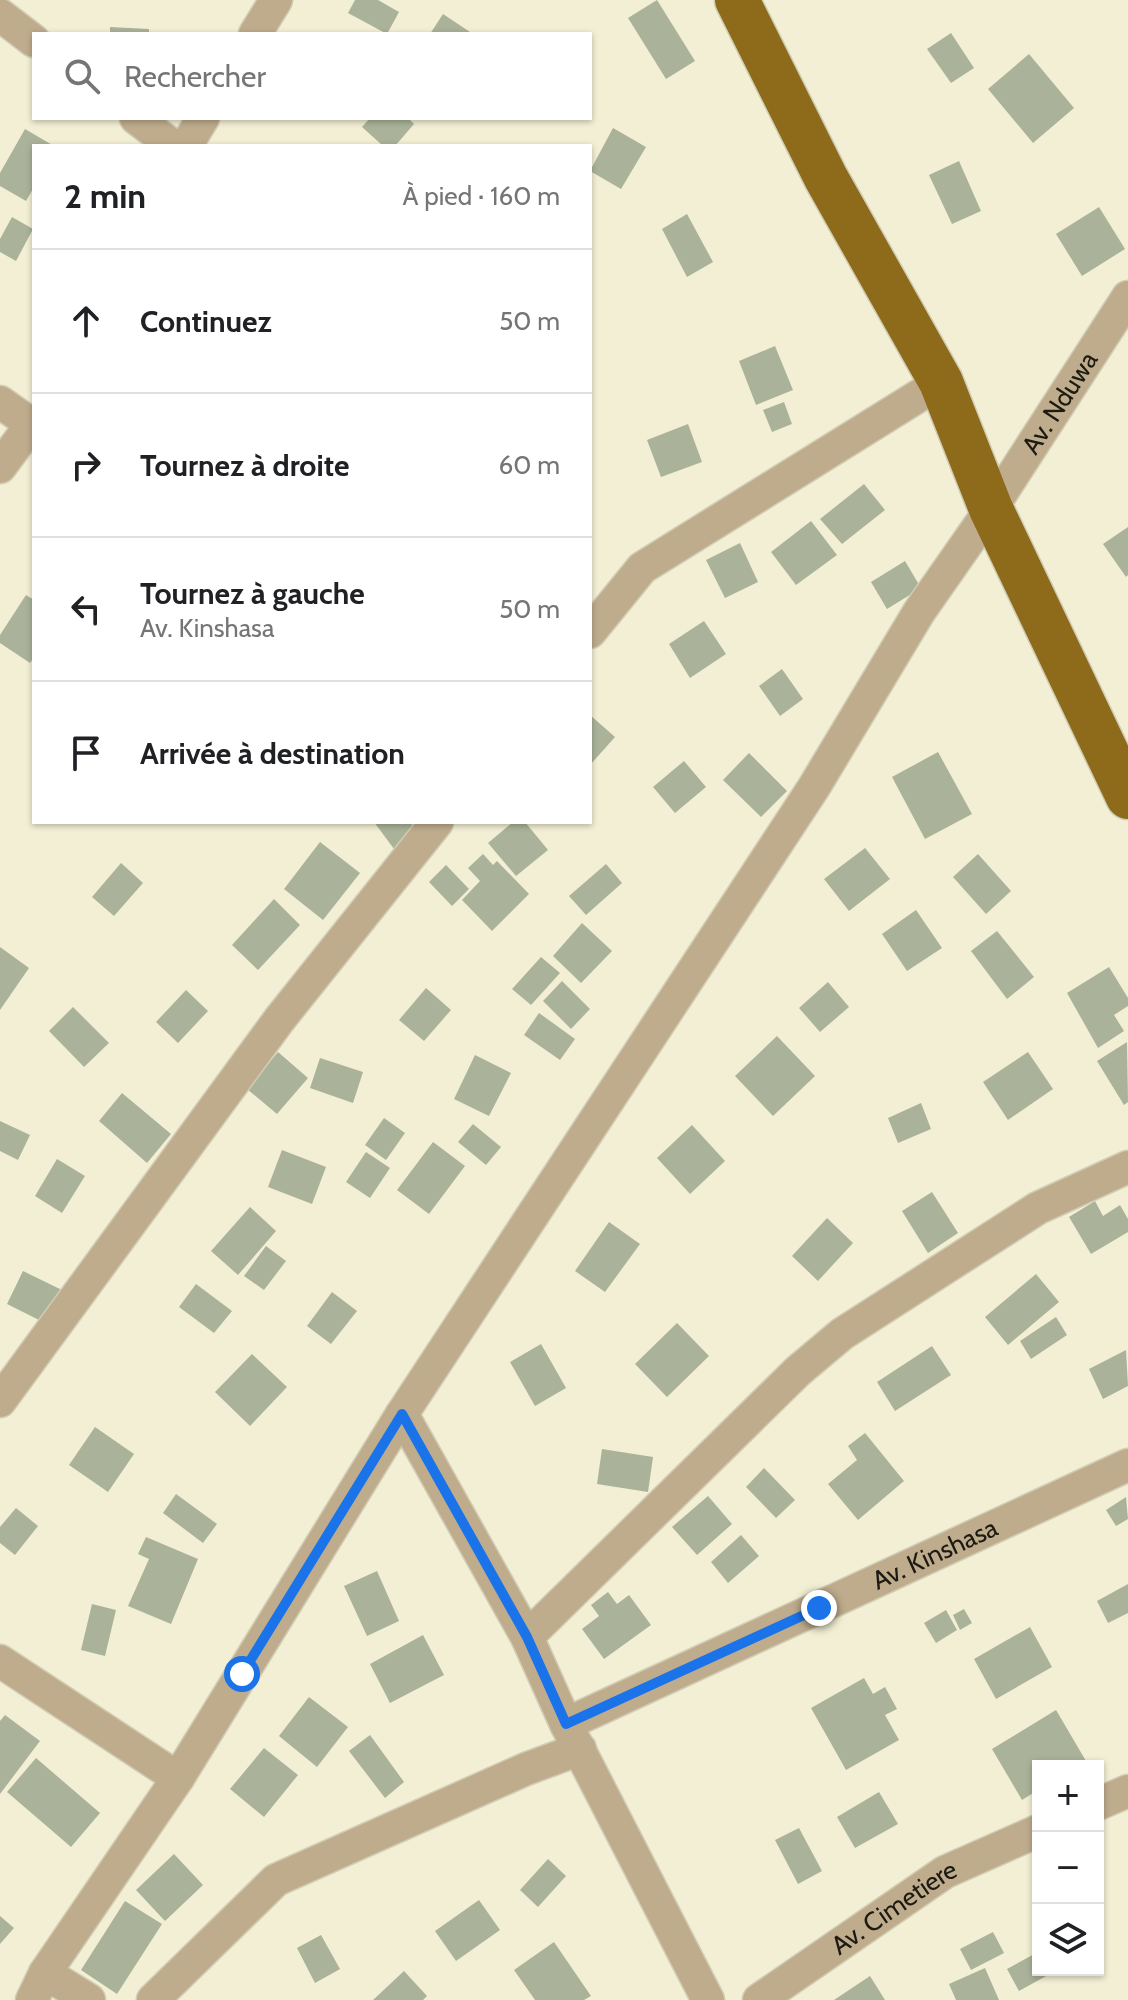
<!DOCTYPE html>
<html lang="fr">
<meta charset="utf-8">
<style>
body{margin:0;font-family:Cabin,sans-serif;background:#f2f2f2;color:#202124}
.controls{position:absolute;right:24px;bottom:24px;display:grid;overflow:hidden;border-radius:0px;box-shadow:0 2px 6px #0004}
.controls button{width:72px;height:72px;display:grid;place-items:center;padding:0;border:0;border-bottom:2px solid #e0e0e0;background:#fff;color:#202124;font:40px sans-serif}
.stop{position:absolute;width:24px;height:24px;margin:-18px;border:6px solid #1a73e8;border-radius:50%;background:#fff}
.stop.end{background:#1a73e8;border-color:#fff;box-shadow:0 2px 8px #0008}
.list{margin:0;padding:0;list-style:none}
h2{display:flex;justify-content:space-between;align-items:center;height:104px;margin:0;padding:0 32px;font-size:34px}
h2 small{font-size:26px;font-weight:400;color:#757577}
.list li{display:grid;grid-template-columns:52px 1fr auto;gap:24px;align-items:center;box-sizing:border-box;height:144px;padding:0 32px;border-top:2px solid #e0e0e0}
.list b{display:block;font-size:30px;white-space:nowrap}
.list p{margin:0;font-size:26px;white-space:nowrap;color:#757577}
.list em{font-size:26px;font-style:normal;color:#757577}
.icon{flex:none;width:44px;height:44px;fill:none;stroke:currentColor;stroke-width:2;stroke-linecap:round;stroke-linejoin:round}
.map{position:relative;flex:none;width:1128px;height:2000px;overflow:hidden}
.search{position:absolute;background:#fff;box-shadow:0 2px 6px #0004;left:32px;top:32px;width:560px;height:88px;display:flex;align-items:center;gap:20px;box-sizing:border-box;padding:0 28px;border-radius:0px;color:#757577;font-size:30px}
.panel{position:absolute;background:#fff;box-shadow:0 2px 6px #0004;left:32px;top:144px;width:560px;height:680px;border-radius:0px}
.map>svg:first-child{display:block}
.building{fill:#aab39a}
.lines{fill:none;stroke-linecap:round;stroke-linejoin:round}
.minor-casing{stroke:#d1cdb5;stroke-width:35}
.trunk-casing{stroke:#d1cdb5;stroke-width:47}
.minor{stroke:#bfac8d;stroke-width:32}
.trunk{stroke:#8e6a1b;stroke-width:44}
.route{stroke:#1a73e8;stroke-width:10}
.labels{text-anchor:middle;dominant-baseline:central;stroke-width:7;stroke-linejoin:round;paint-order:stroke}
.street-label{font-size:26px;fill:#1c1a11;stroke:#fffce6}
</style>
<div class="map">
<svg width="1128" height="2000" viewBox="0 0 1128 2000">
<rect width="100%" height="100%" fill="#f3efd4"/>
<g class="building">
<path d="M 355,0 L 378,0 L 399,12 L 387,34 L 348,13 Z"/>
<path d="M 657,0 L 695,61 L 666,79 L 628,18 Z"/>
<path d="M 443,14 L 473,34 L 430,34 Z"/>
<path d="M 110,27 L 149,29 L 149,34 L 110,34 Z"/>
<path d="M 951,33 L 974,68 L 951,83 L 927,49 Z"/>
<path d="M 1029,54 L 1074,108 L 1033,143 L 988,89 Z"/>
<path d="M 370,118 L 408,118 L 414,124 L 395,146 L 383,146 L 362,127 Z"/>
<path d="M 613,128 L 646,147 L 621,189 L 590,171 Z"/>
<path d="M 25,129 L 54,146 L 34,146 L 34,187 L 26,201 L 0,186 L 0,173 Z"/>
<path d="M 959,161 L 981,211 L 952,224 L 929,175 Z"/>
<path d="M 1099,207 L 1125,249 L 1082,276 L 1056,234 Z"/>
<path d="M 687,214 L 713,262 L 687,277 L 662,229 Z"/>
<path d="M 12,217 L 33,229 L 16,261 L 0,252 L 0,239 Z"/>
<path d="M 775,346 L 793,390 L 756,405 L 739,361 Z"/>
<path d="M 784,402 L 792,424 L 772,432 L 763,410 Z"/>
<path d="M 688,424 L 702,462 L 661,477 L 647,440 Z"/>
<path d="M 864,484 L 885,510 L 842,544 L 820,519 Z"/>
<path d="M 811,521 L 837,555 L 796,585 L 771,552 Z"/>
<path d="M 1128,527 L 1128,575 L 1126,577 L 1103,544 Z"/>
<path d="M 740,543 L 758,582 L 725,598 L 706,560 Z"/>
<path d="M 905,561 L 921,588 L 887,609 L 871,582 Z"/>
<path d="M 26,595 L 34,600 L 34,657 L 30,663 L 0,643 L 0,635 Z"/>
<path d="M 704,621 L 726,654 L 690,678 L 669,644 Z"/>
<path d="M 782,669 L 803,699 L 780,716 L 759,686 Z"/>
<path d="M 590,715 L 615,737 L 590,765 Z"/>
<path d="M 938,752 L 972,814 L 925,839 L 892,777 Z"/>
<path d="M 749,753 L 787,791 L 761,817 L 723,780 Z"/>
<path d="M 684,761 L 706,787 L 675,813 L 653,787 Z"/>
<path d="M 374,822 L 410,822 L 420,836 L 397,853 Z"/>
<path d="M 513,822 L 525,822 L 548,850 L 516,876 L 488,843 Z"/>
<path d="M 320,842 L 360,873 L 323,920 L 284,889 Z"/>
<path d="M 865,848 L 890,879 L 849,911 L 824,879 Z"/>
<path d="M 483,854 L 493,865 L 497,861 L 529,894 L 492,931 L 462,900 L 480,881 L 468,868 Z"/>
<path d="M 978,854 L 1011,891 L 986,914 L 953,877 Z"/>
<path d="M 121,863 L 143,883 L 114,916 L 92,897 Z"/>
<path d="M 606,864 L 622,883 L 586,915 L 569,896 Z"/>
<path d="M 446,865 L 469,889 L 452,906 L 429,882 Z"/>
<path d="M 274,899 L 300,925 L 258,970 L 232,945 Z"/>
<path d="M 916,910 L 942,948 L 907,971 L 882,934 Z"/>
<path d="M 582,923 L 612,951 L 581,983 L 553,956 Z"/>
<path d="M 997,931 L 1034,977 L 1007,999 L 971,951 Z"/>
<path d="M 0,947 L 29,968 L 0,1010 Z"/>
<path d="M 541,957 L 560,973 L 531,1005 L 512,989 Z"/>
<path d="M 1109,967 L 1128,998 L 1128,1006 L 1114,1015 L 1124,1031 L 1098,1048 L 1067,993 Z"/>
<path d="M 562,981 L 590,1009 L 571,1029 L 543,1001 Z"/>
<path d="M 828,982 L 849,1007 L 820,1032 L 799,1008 Z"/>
<path d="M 426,988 L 451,1010 L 424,1041 L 399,1020 Z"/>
<path d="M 186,990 L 208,1011 L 178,1043 L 156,1022 Z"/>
<path d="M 73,1007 L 109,1043 L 84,1067 L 49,1031 Z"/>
<path d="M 539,1013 L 575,1039 L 560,1060 L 524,1035 Z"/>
<path d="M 777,1036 L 815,1076 L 773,1116 L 735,1076 Z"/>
<path d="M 1127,1042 L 1128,1102 L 1124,1105 L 1097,1061 Z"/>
<path d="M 278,1052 L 308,1078 L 277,1114 L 247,1089 Z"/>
<path d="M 1028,1052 L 1053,1089 L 1008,1120 L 983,1082 Z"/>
<path d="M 475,1055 L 511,1073 L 489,1116 L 454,1099 Z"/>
<path d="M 320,1058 L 363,1072 L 353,1103 L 310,1088 Z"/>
<path d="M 122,1093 L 171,1134 L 147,1163 L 99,1121 Z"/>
<path d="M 921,1103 L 931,1129 L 898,1143 L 888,1118 Z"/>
<path d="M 384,1118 L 405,1133 L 386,1160 L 365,1145 Z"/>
<path d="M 0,1121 L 30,1135 L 18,1160 L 0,1151 Z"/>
<path d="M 473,1124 L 501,1147 L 486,1165 L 458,1142 Z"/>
<path d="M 692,1125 L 725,1161 L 690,1194 L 657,1158 Z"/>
<path d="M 433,1142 L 465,1166 L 429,1214 L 397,1190 Z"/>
<path d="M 282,1150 L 326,1167 L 312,1204 L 268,1187 Z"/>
<path d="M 366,1152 L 390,1168 L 370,1198 L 346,1182 Z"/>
<path d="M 57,1159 L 85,1176 L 62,1213 L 35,1196 Z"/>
<path d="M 932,1192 L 958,1233 L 928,1253 L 902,1211 Z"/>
<path d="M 1095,1201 L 1103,1216 L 1120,1205 L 1128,1219 L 1128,1232 L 1091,1254 L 1069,1217 Z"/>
<path d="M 250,1207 L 276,1231 L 238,1275 L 211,1251 Z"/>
<path d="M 827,1218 L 853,1243 L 818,1281 L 792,1256 Z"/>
<path d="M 609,1222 L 640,1244 L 605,1292 L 575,1271 Z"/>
<path d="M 266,1246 L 286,1261 L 264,1290 L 244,1276 Z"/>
<path d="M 23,1271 L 64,1291 L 47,1324 L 7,1304 Z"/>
<path d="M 1036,1274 L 1059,1302 L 1008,1345 L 985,1317 Z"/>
<path d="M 196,1284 L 232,1311 L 214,1333 L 179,1307 Z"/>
<path d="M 332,1292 L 357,1311 L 331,1344 L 307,1326 Z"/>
<path d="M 1056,1317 L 1067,1335 L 1031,1359 L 1020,1341 Z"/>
<path d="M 677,1323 L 709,1356 L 667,1397 L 635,1364 Z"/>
<path d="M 541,1344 L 566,1388 L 535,1406 L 510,1362 Z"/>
<path d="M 932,1346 L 951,1375 L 895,1411 L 877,1382 Z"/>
<path d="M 1126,1350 L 1128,1386 L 1103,1399 L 1089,1369 Z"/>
<path d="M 252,1354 L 287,1387 L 250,1426 L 215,1392 Z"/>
<path d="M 95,1427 L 134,1454 L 108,1492 L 69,1465 Z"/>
<path d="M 865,1433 L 904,1481 L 858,1520 L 828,1484 L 857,1460 L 848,1446 Z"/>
<path d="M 602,1449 L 653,1457 L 648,1492 L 597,1484 Z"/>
<path d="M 764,1468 L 795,1500 L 776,1518 L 746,1487 Z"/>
<path d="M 176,1494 L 217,1524 L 203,1543 L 163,1513 Z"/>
<path d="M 708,1496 L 732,1524 L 697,1555 L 672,1527 Z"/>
<path d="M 1126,1497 L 1128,1519 L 1116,1526 L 1106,1510 Z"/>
<path d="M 16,1508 L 38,1526 L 15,1555 L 0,1543 L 0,1527 Z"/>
<path d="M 741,1535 L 759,1556 L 728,1583 L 711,1562 Z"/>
<path d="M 146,1537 L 198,1559 L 171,1624 L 128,1606 L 149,1559 L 138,1554 Z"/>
<path d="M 377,1571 L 399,1621 L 367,1636 L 344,1586 Z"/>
<path d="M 1128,1584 L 1128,1613 L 1108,1623 L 1097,1601 Z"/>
<path d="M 608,1592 L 617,1604 L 629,1595 L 651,1625 L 604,1659 L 582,1629 L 599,1616 L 591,1605 Z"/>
<path d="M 92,1604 L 116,1610 L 105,1656 L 81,1650 Z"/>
<path d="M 964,1609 L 972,1623 L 960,1630 L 953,1615 Z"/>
<path d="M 946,1610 L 957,1630 L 936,1643 L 924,1623 Z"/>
<path d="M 1030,1627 L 1052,1667 L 996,1699 L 974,1659 Z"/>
<path d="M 423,1635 L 444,1675 L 390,1703 L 370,1664 Z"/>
<path d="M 864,1678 L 873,1694 L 885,1687 L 897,1709 L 885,1715 L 899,1740 L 846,1770 L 811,1708 Z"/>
<path d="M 309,1697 L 348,1727 L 317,1767 L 279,1736 Z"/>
<path d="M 1056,1710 L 1086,1761 L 1078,1766 L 1038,1766 L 1038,1790 L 1022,1800 L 992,1749 Z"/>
<path d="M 5,1715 L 40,1741 L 0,1794 L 0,1721 Z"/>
<path d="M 370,1735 L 404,1782 L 385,1798 L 349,1751 Z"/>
<path d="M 264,1748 L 298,1775 L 264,1817 L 230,1789 Z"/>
<path d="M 36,1758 L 100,1813 L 71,1847 L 7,1792 Z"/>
<path d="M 879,1792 L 898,1824 L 855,1848 L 837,1817 Z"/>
<path d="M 799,1828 L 822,1871 L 798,1884 L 775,1840 Z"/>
<path d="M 174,1854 L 203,1885 L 165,1921 L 136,1890 Z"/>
<path d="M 548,1859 L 566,1876 L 538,1907 L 520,1890 Z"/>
<path d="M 479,1900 L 500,1930 L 456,1961 L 435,1931 Z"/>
<path d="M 125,1901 L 162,1924 L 117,1994 L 81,1970 Z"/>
<path d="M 0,1916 L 14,1928 L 0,1944 Z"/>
<path d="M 993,1932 L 1004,1953 L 971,1970 L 960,1949 Z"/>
<path d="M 321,1935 L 340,1969 L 315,1983 L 297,1948 Z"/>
<path d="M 554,1942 L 591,1996 L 584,2000 L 535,2000 L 514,1970 Z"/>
<path d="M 1038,1952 L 1038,1970 L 1057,1970 L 1019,1991 L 1007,1969 Z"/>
<path d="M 985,1968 L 999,2000 L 956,2000 L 949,1984 Z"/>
<path d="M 404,1971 L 427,1996 L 423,2000 L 373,2000 Z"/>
<path d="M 870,1976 L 885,2000 L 834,2000 Z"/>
</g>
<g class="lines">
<defs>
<g id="minor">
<path d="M 0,15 L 34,41"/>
<path d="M 255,34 L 276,0"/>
<path d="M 136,118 L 173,146"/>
<path d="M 186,146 L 203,118"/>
<path d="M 0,402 L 31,424"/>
<path d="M 0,467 L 34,421"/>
<path d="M 590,632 L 642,568 L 941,382"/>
<path d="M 0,1401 L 279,1020 L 437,822"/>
<path d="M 402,1414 L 527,1637 L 566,1724 L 708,2000"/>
<path d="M 527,1637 L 798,1371 L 842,1334 L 1038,1208 L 1128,1167"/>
<path d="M 0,1661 L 178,1778"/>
<path id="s1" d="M 566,1724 L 1128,1465"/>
<path d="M 1098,1804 L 1128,1791"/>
<path d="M 45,1973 L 89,2000"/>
<path id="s2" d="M 32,2000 L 45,1973 L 178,1778 L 402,1414 L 814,787 L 919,612 L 991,509 L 1128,297"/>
<path d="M 153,2000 L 276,1880 L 526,1769 L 580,1749"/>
<path id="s3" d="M 759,2000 L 945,1872 L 1038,1831"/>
</g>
<path id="trunk" d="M 737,0 L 826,178 L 941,382 L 991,509 L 1128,797"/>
</defs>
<use href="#minor" class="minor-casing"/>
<use href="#trunk" class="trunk-casing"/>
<use href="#minor" class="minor"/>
<use href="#trunk" class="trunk"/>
</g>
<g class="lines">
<path class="route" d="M 242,1674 L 402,1414 L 527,1637 L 566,1724 L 819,1608"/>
</g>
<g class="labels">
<g class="street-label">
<text stroke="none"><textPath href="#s2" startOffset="1900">Av. Nduwa</textPath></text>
<text stroke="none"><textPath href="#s1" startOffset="406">Av. Kinshasa</textPath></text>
<text stroke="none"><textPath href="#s3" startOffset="164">Av. Cimetiere</textPath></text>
</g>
</g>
</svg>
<div class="controls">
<button>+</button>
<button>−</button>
<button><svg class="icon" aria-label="layers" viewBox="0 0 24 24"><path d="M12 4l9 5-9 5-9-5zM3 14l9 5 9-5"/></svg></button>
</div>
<div class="stop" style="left:242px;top:1674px"></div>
<div class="stop end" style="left:819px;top:1608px"></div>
<div class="search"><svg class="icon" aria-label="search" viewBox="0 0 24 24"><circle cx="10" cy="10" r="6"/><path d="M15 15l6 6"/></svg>Rechercher</div>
<section class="panel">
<h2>2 min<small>À pied · 160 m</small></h2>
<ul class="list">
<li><svg class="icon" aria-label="ahead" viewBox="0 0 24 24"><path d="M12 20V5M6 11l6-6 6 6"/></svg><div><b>Continuez</b></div><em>50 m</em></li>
<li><svg class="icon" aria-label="right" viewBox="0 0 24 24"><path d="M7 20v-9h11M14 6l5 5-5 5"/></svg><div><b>Tournez à droite</b></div><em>60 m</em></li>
<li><svg class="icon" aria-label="left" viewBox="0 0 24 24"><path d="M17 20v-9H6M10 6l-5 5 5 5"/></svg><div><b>Tournez à gauche</b><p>Av. Kinshasa</p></div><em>50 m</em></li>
<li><svg class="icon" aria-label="arrive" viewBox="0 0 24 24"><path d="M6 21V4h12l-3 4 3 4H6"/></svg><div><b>Arrivée à destination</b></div></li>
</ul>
</section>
</div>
